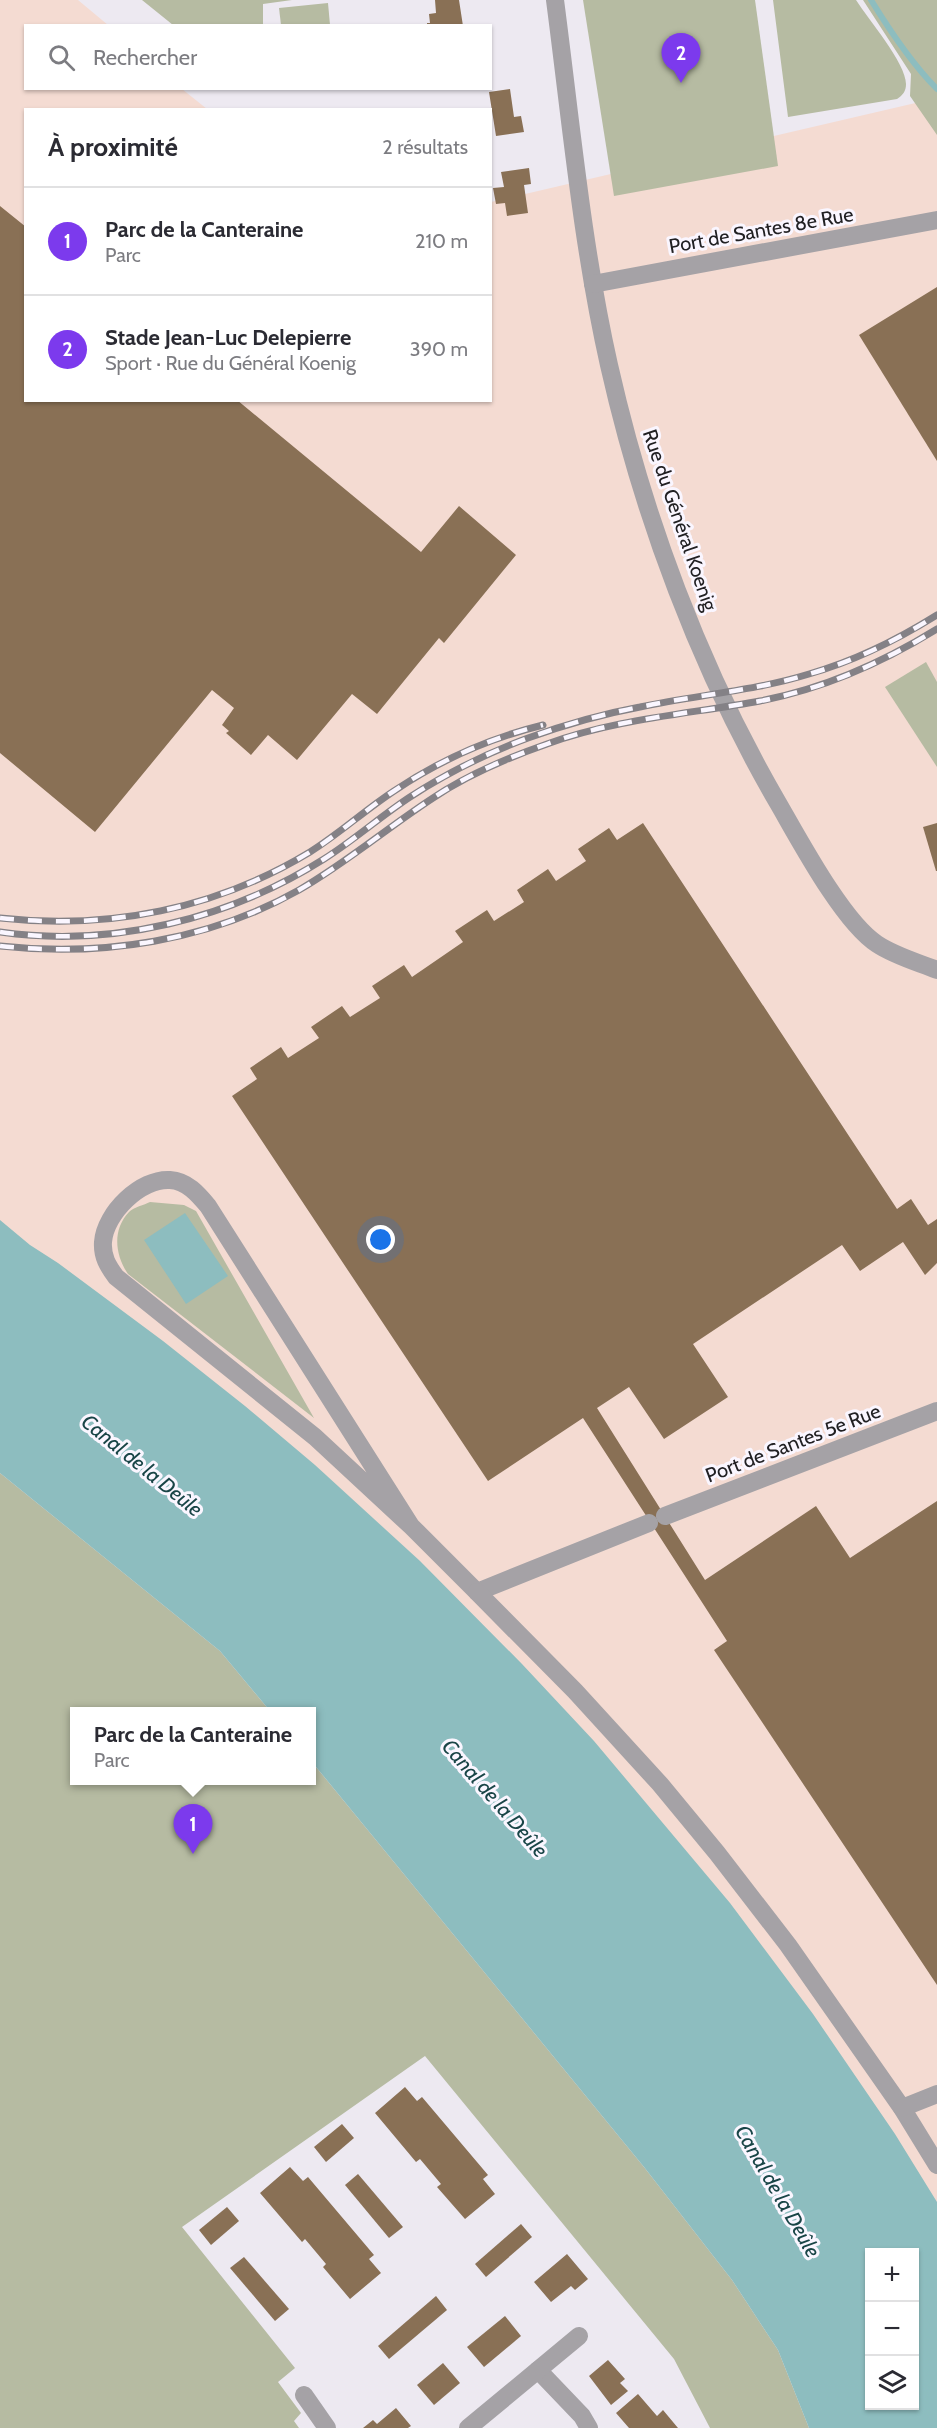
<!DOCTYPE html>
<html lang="fr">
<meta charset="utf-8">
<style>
body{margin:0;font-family:Cabin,sans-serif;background:#f7f7f7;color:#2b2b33}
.controls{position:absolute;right:18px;bottom:18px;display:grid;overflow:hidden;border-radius:0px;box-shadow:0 2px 4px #0004}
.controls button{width:54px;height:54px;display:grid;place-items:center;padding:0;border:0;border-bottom:2px solid #e1e1e2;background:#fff;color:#2b2b33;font:30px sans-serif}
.you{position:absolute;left:381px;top:1240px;width:21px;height:21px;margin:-15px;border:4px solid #fff;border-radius:50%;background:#1a73e8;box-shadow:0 0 0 9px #1a73e833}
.badge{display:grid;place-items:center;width:39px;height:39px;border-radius:50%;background:#7c3aed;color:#fff;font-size:20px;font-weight:700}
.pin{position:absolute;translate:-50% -50px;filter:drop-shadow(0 2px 3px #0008)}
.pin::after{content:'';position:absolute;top:32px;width:21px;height:18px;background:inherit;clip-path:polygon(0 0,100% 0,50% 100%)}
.popup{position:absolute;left:70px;top:1707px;width:246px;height:78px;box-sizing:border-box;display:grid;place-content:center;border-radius:0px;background:#fff;filter:drop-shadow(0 2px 4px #0005);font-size:20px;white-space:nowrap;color:#7c7c81}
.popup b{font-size:22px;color:#2b2b33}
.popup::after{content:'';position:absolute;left:50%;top:100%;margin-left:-12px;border:12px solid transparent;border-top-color:#fff}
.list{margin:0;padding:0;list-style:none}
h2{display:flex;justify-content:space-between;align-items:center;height:78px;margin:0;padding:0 24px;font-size:26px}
h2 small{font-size:20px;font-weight:400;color:#7c7c81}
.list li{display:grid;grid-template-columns:39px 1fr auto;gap:18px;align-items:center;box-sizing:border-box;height:108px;padding:0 24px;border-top:2px solid #e1e1e2}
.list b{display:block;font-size:22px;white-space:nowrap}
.list p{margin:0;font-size:20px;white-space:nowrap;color:#7c7c81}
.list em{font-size:20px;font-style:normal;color:#7c7c81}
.icon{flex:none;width:33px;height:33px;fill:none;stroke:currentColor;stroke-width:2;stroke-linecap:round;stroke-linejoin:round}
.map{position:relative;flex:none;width:937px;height:2428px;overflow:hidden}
.search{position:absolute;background:#fff;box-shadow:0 2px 4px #0004;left:24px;top:24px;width:468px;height:66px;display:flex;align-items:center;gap:15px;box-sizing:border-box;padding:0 21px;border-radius:0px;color:#7c7c81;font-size:22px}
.panel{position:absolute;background:#fff;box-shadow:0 2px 4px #0004;left:24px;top:108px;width:468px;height:294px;border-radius:0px}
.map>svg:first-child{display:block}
.industrial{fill:#f4dbd2}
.green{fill:#b6bba2}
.water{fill:#8dbdbf;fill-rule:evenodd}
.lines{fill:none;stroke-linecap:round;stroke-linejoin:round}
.stream{stroke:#8dbdbf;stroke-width:6}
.building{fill:#897055}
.minor{stroke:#a5a2a6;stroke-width:18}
.rail-casing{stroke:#848186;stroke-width:7}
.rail{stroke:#faf6ff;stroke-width:4.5;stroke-dasharray:14;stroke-linecap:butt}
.labels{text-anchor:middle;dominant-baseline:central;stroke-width:6;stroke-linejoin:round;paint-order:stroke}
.street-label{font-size:20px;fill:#212023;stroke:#faf6ff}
.water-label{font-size:21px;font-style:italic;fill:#194547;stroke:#faf6ff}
</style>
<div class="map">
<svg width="937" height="2428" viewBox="0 0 937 2428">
<rect width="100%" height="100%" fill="#ede9f1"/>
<path class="industrial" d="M 0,0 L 78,0 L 108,25 L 26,26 L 26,88 L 182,89 L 207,109 L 26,110 L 26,400 L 490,400 L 491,202 L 937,98 L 937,2428 L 914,2406 L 914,2252 L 870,2252 L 709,2115 L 0,1387 Z"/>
<g class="green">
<path d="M 142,0 L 292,0 L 263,4 L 263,25 L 173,25 Z"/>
<path d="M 583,0 L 755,0 L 778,166 L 614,196 Z"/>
<path d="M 773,0 L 856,0 C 868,19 906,63 906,84 C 906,91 903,95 897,99 L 788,117 Z"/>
<path d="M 863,0 L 937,0 L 937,135 L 910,96 L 911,74 Z"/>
<path d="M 328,3 L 330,25 L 281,25 L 279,8 Z"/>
<path d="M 926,662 L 937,682 L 937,767 L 885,687 Z"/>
<path d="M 150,1202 L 184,1205 L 196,1211 L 314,1418 L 128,1274 C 115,1255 112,1230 129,1212 C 134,1207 144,1205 150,1202 Z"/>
<path d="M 0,1473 L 220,1651 L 270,1711 L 74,1712 L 74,1780 L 312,1780 L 312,1762 L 644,2167 L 732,2280 L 778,2350 L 809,2428 L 710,2428 L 674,2359 L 425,2056 L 182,2227 L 295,2368 L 278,2382 L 301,2413 L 294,2421 L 299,2428 L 0,2428 Z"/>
</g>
<g class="water">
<path d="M 185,1213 L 228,1276 L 186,1304 L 144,1240 Z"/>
<path d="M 0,1220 L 30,1245 L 58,1263 L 163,1341 L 245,1406 L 315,1465 L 420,1561 L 522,1664 L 594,1741 L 730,1903 L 813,2014 L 895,2134 L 937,2202 L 937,2428 L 809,2428 L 778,2350 L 732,2280 L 644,2167 L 312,1762 L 312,1712 L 270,1711 L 220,1651 L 0,1473 ZM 870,2252 L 914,2252 L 914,2406 L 870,2406 Z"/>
</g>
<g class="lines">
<path class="stream" d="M 871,0 C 890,31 911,63 937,89"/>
</g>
<g class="building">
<path d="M 435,0 L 459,0 L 463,26 L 427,26 L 427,23 L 430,23 L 429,14 L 436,13 Z"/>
<path d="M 510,89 L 514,117 L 521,116 L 524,132 L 496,136 L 489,92 Z"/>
<path d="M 529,168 L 531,184 L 524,185 L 528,213 L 507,216 L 505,203 L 496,204 L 493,188 L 504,187 L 501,172 Z"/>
<path d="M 0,206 L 26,227 L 26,400 L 237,400 L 421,552 L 459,506 L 516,555 L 444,643 L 439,638 L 377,714 L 352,694 L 297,760 L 268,735 L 251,755 L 226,733 L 229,731 L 222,725 L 234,708 L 212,690 L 95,832 L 0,753 Z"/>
<path d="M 937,287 L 937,461 L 859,335 Z"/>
<path d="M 643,823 L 897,1209 L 911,1199 L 928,1225 L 937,1219 L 937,1263 L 925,1275 L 903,1242 L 860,1271 L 842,1245 L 693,1344 L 728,1397 L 664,1439 L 629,1387 L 597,1408 L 705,1580 L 816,1506 L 850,1558 L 937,1501 L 937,1985 L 714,1650 L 727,1641 L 583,1418 L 488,1481 L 232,1096 L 257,1079 L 250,1068 L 281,1047 L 288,1058 L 319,1038 L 311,1027 L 342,1006 L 350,1017 L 380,998 L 372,986 L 404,965 L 412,977 L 463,942 L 455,931 L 487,910 L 494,921 L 524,902 L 517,890 L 548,869 L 556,881 L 586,861 L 578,849 L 609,828 L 617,840 Z"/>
<path d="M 937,823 L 937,871 L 936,871 L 923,827 Z"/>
<path d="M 405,2087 L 417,2101 L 422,2097 L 488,2175 L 483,2179 L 495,2194 L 465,2219 L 437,2187 L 441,2184 L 420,2159 L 416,2162 L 375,2113 Z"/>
<path d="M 342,2124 L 354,2138 L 326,2162 L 314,2147 Z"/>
<path d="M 290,2167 L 303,2181 L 308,2177 L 374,2255 L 369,2259 L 381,2273 L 350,2299 L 323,2267 L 326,2264 L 305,2239 L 302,2242 L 260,2193 Z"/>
<path d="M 358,2174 L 403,2227 L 389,2238 L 345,2185 Z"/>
<path d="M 227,2207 L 239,2221 L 211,2245 L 199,2230 Z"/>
<path d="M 521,2224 L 532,2237 L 486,2277 L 475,2264 Z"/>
<path d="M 567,2254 L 588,2279 L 575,2290 L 571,2286 L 551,2302 L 534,2282 Z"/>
<path d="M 244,2257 L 289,2309 L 275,2321 L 230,2268 Z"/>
<path d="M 436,2296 L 447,2310 L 389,2359 L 378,2346 Z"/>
<path d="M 505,2316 L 521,2336 L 484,2367 L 467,2347 Z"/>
<path d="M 608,2360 L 625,2379 L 620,2383 L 628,2391 L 611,2405 L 589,2376 Z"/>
<path d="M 443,2363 L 460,2383 L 434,2405 L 417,2385 Z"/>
<path d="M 638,2394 L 657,2416 L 663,2410 L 678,2428 L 629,2428 L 616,2413 Z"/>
<path d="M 396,2408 L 411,2426 L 408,2428 L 363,2428 L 373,2420 L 377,2424 Z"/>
</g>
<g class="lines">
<g class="minor">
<path d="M 555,0 C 571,122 582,245 609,365 C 643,516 700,669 778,803 C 800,841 843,922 877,944 C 895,956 917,962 937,970"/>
<path d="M 593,284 L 937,220"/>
<path d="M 665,1516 L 937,1411"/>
<path d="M 411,1526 L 208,1206 C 198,1194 187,1181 170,1180 C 141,1178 105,1213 103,1242 C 102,1257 108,1266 116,1277 L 315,1437 L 411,1526 L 477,1592 L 649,1523"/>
<path d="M 477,1592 L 575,1691 L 660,1784 L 717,1853 L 788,1945 L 902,2108 L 937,2165"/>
<path d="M 902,2108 L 937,2094"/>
<path d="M 538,2370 L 582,2416 L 589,2428"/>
<path d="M 304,2395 L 327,2428"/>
<path d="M 468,2428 L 579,2336"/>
</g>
<defs>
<g id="rail">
<path d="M 0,918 C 109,930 216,909 310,852 C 339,834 365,810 394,791 C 440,760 490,738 543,725"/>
<path d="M 0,932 C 112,948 229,919 324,859 C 354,840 381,816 410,797 C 447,773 487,753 528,738 C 564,725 602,714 640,707 C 696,695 754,691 809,674 C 855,661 897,640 937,615"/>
<path d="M 0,946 C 102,957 209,941 299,890 C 346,863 387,828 433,798 C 467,775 507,758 547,744 C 615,719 689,714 760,701 C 823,689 882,663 937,629"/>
</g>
</defs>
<use href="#rail" class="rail-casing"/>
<use href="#rail" class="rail"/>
</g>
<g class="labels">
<g class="street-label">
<text transform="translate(761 230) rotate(-10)">Port de Santes 8e Rue</text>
<text transform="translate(680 520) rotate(71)">Rue du Général Koenig</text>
<text transform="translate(793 1443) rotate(-21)">Port de Santes 5e Rue</text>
</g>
<g class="water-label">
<text transform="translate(142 1465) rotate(39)">Canal de la Deûle</text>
<text transform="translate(495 1798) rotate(49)">Canal de la Deûle</text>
<text transform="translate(778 2191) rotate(60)">Canal de la Deûle</text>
</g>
</g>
</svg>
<div class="controls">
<button>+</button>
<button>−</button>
<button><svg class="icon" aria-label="layers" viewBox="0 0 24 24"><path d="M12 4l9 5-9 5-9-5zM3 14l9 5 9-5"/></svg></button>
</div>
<div class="you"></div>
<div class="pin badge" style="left:193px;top:1854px">1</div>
<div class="popup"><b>Parc de la Canteraine</b>Parc</div>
<div class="pin badge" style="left:681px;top:83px">2</div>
<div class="search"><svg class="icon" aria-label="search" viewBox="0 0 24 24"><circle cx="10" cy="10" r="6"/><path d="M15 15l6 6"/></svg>Rechercher</div>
<section class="panel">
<h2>À proximité<small>2 résultats</small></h2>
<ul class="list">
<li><span class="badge">1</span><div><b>Parc de la Canteraine</b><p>Parc</p></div><em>210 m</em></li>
<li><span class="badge">2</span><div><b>Stade Jean-Luc Delepierre</b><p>Sport · Rue du Général Koenig</p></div><em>390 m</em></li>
</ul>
</section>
</div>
